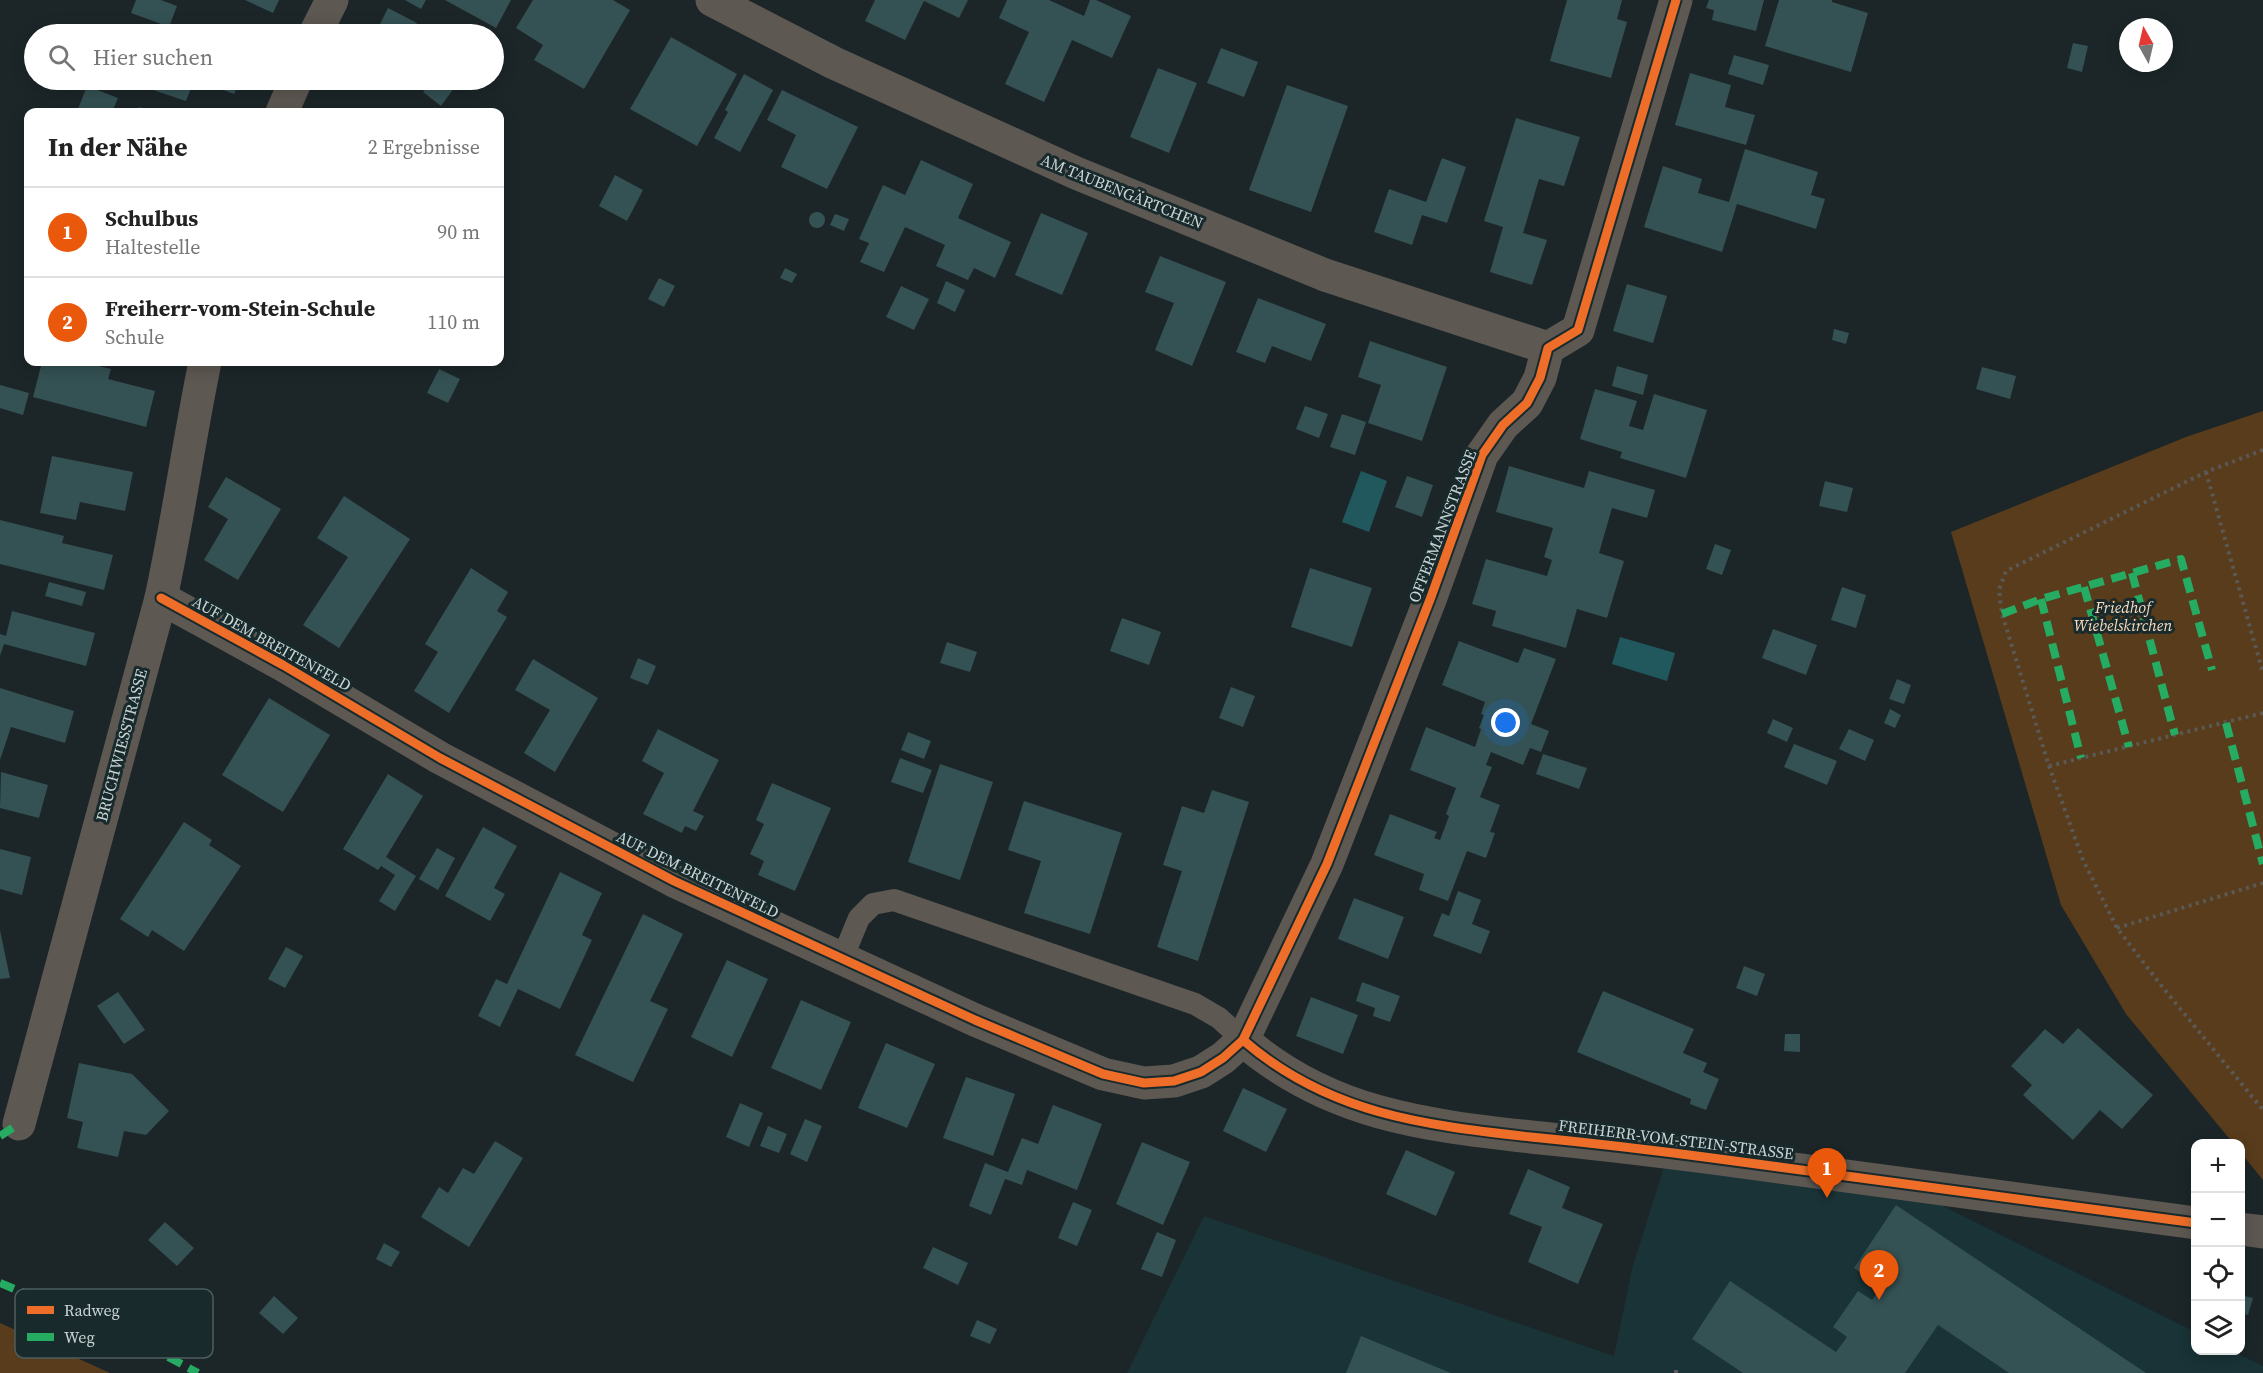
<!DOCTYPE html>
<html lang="de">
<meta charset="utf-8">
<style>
body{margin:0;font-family:"Source Serif 4",serif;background:#f2f2f2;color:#222}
.controls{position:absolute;right:18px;bottom:18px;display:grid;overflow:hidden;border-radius:12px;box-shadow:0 3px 15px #0003}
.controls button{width:54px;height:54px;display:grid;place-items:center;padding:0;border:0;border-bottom:2px solid #e0e0e0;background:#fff;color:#222;font:30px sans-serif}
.compass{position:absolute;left:2119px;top:18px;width:54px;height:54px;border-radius:50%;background:#fff;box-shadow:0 3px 15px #0003;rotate:352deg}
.you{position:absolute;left:1506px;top:723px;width:21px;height:21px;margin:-15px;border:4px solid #fff;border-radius:50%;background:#1a73e8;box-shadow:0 0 0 9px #1a73e833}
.badge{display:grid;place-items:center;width:39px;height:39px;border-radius:50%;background:#ea580c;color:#fff;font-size:20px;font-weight:700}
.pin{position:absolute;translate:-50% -50px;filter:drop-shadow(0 2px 3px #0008)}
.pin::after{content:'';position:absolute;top:32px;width:21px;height:18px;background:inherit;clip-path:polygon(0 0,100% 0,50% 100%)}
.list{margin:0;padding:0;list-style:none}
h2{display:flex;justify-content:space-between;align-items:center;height:78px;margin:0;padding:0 24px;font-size:26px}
h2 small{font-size:20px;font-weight:400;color:#767676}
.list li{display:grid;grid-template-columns:39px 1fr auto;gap:18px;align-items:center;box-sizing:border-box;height:90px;padding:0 24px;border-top:2px solid #e0e0e0}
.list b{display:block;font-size:22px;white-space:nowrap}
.list p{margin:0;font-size:20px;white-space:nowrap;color:#767676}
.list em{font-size:20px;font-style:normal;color:#767676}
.icon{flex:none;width:33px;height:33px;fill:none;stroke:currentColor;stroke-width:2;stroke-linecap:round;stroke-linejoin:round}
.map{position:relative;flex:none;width:2263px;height:1373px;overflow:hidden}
.search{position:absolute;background:#fff;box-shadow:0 3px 15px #0003;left:24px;top:24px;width:480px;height:66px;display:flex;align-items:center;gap:15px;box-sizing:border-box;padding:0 21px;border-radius:33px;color:#767676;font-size:22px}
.panel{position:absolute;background:#fff;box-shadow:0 3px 15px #0003;left:24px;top:108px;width:480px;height:258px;border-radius:12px}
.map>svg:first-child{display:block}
.built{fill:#193336}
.green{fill:#593c1b}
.water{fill:#21585d}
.building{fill:#345153}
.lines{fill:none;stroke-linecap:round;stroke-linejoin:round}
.path{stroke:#5a5956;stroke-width:4;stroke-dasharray:3 4.5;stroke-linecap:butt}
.lane{stroke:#5d5852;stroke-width:22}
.street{stroke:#5d5852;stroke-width:33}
.quiet{stroke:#26ab63;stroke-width:8;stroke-dasharray:15 8;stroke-linecap:butt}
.cycleway-casing{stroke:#182a2c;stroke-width:13}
.cycleway{stroke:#ee6e29;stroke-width:9}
.labels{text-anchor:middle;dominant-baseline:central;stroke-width:6;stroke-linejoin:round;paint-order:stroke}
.street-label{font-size:16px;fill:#c9d4d5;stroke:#182a2c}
.park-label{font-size:16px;font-style:italic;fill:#fadbbd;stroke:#182a2c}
.key{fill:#182a2c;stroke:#4d5d5f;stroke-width:1.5}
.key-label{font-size:16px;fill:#c9d4d5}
</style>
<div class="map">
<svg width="2263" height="1373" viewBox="0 0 2263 1373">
<rect width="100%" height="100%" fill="#1c2628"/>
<path class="built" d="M 1664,1167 L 1935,1202 L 2195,1332 L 2196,1350 L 2232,1351 L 2263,1366 L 2263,1373 L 1127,1373 L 1204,1216 L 1614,1356 L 1632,1269 Z"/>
<g class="green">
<path d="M 2263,411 L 2263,1180 L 2241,1153 L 2240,1144 L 2233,1143 L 2126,1014 L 2061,905 L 1951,532 L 2186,437 Z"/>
<path d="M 0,1323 L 110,1373 L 0,1373 Z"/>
</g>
<g class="water">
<path d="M 1361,471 L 1387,481 L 1369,532 L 1342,522 Z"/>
<path d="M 1620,637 L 1675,653 L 1667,681 L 1612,664 Z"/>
</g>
<g class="building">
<path d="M 136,0 L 161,0 L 177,6 L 169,27 L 189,34 L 160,34 L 164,25 L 131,13 Z"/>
<path d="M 245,0 L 279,0 L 273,13 Z"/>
<path d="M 405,0 L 426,0 L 421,9 Z"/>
<path d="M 445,0 L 511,0 L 496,28 Z"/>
<path d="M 533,0 L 613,0 L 630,10 L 584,89 L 534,60 L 543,45 L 516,28 Z"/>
<path d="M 875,0 L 968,0 L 959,18 L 924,1 L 905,40 L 865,21 Z"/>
<path d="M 1007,0 L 1049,0 L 1084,16 L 1090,0 L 1096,0 L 1131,16 L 1112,58 L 1072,40 L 1044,102 L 1005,84 L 1029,32 L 999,18 Z"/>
<path d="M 1567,0 L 1622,0 L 1617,19 L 1627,22 L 1611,78 L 1550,61 Z"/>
<path d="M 1709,0 L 1764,0 L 1756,31 L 1712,20 L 1714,10 L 1706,8 Z"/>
<path d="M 1779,0 L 1832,0 L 1832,2 L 1868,13 L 1851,72 L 1765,46 Z"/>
<path d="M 388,8 L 417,23 L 411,34 L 400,34 L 380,24 Z"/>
<path d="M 671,37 L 737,74 L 697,146 L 630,109 Z"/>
<path d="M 2073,43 L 2088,46 L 2082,72 L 2067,68 Z"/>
<path d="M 1221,48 L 1258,62 L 1244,97 L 1207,83 Z"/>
<path d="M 1734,55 L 1769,65 L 1763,85 L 1728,74 Z"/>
<path d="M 1158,68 L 1197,83 L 1169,153 L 1130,137 Z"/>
<path d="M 1690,73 L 1731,85 L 1725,107 L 1755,115 L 1746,145 L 1675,125 Z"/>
<path d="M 744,74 L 773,90 L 740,152 L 714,138 L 728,112 L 725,110 Z"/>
<path d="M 154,80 L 194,80 L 186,101 L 150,89 Z"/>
<path d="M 198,80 L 240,80 L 234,94 Z"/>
<path d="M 433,80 L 442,80 L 454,88 L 441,106 L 423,92 Z"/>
<path d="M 1287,85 L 1348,106 L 1311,212 L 1249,190 Z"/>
<path d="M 87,86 L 118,98 L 112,112 L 88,112 L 78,109 Z"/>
<path d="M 782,90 L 858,127 L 827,189 L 781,167 L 796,135 L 767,120 Z"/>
<path d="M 139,107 L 154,112 L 136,112 Z"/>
<path d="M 1516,118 L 1580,137 L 1564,186 L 1539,179 L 1523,233 L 1547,240 L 1532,285 L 1490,272 L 1503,227 L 1484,221 Z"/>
<path d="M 1745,149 L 1818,172 L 1811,195 L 1825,199 L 1816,229 L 1737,204 L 1722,252 L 1644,227 L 1663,166 L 1702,179 L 1698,193 L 1729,202 Z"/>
<path d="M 1442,158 L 1466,167 L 1447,223 L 1422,215 L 1412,245 L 1374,232 L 1389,189 L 1426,202 Z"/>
<path d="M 921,160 L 973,184 L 958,218 L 1011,242 L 995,278 L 974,268 L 968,280 L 936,266 L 945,245 L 905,227 L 884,272 L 860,262 L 869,243 L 859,239 L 883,185 L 905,195 Z"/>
<path d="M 615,175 L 643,190 L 627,221 L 599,206 Z"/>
<circle cx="817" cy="220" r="8"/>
<path d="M 1041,213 L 1088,233 L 1062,295 L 1015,275 Z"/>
<path d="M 835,214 L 849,219 L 844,231 L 830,225 Z"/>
<path d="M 1160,256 L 1226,282 L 1192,366 L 1155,350 L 1174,303 L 1145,292 Z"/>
<path d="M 785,268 L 797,274 L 792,283 L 780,278 Z"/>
<path d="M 659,278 L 675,286 L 664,307 L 648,299 Z"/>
<path d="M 946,281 L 965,290 L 955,312 L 937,303 Z"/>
<path d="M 1627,284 L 1667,296 L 1653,343 L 1613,331 Z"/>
<path d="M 901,286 L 929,299 L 914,330 L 886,317 Z"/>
<path d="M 1258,298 L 1326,324 L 1311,361 L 1272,346 L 1265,363 L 1236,352 Z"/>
<path d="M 1834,329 L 1849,333 L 1846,344 L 1832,340 Z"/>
<path d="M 1370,341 L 1447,367 L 1422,441 L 1368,423 L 1381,385 L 1358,377 Z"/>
<path d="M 42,362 L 82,362 L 111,369 L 108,379 L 155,391 L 146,427 L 33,397 Z"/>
<path d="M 1617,366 L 1648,375 L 1643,395 L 1612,386 Z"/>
<path d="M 1982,367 L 2016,376 L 2010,399 L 1976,389 Z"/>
<path d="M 439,369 L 460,379 L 448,403 L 427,393 Z"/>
<path d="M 0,385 L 29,393 L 23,415 L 0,408 Z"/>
<path d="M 1595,389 L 1637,401 L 1629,426 L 1643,430 L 1654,394 L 1707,410 L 1686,478 L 1620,458 L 1622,452 L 1580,439 Z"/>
<path d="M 1305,406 L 1328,414 L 1319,438 L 1296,429 Z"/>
<path d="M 1342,414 L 1366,422 L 1355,455 L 1330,447 Z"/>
<path d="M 52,456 L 133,472 L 125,511 L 80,502 L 76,520 L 40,513 Z"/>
<path d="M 1509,466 L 1584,488 L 1589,471 L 1655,490 L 1647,518 L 1612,508 L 1599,553 L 1624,561 L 1607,618 L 1577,609 L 1566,648 L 1492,626 L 1496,611 L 1472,604 L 1486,559 L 1547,576 L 1552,560 L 1544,557 L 1553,528 L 1496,512 Z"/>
<path d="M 1407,476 L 1433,485 L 1422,517 L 1395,507 Z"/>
<path d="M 226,477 L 281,509 L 238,580 L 204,560 L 228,519 L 208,507 Z"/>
<path d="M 1825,481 L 1853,488 L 1847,512 L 1819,506 Z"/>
<path d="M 344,496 L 410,539 L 339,648 L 303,625 L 348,557 L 317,538 Z"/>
<path d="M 0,520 L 64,536 L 62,543 L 113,555 L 104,590 L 0,564 Z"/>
<path d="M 1715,544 L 1731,550 L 1722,575 L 1706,569 Z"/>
<path d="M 471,568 L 508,592 L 497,611 L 507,617 L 449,713 L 414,691 L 438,652 L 425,644 Z"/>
<path d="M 1310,568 L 1372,588 L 1352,647 L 1291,627 Z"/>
<path d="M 49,582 L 86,592 L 82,606 L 45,596 Z"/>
<path d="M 1842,587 L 1866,595 L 1856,628 L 1831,620 Z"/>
<path d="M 12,611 L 95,633 L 86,666 L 4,644 L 0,656 L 0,634 L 6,636 Z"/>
<path d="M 1122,618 L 1161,632 L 1149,665 L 1110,651 Z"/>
<path d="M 1773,629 L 1817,645 L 1806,675 L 1762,658 Z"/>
<path d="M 1459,641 L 1518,663 L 1524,648 L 1556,659 L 1531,724 L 1549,731 L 1541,752 L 1530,748 L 1523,765 L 1491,752 L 1486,765 L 1492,767 L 1480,797 L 1500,805 L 1490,832 L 1495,833 L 1486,858 L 1467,851 L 1448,901 L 1419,890 L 1424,874 L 1374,855 L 1390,814 L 1437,832 L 1434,838 L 1440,840 L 1449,816 L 1446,814 L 1456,788 L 1410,770 L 1426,727 L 1475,747 L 1481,729 L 1479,728 L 1484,715 L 1481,714 L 1485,702 L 1442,685 Z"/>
<path d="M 947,642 L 977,652 L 970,672 L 940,663 Z"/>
<path d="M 638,658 L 656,666 L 648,685 L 630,678 Z"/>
<path d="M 533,659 L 598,698 L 555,772 L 524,753 L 550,710 L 515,690 Z"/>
<path d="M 1897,679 L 1911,685 L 1904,704 L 1889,699 Z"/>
<path d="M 1231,687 L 1255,696 L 1243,727 L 1219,718 Z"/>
<path d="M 0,688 L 74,711 L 65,743 L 11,727 L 0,760 Z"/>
<path d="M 269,698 L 330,735 L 283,812 L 222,775 Z"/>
<path d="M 1890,709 L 1901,715 L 1895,728 L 1884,723 Z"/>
<path d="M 1773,719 L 1793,728 L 1787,742 L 1767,733 Z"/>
<path d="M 658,729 L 719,760 L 693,811 L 704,816 L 696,831 L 685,826 L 682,833 L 643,814 L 664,773 L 642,761 Z"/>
<path d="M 1849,729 L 1874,740 L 1865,761 L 1839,749 Z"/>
<path d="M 908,732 L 931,741 L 924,759 L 901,750 Z"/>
<path d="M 1794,744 L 1837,761 L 1827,785 L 1784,767 Z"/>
<path d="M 1543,754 L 1587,768 L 1579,789 L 1536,774 Z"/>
<path d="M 900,758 L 932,770 L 923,793 L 891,782 Z"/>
<path d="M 940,764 L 993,782 L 960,880 L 908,862 Z"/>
<path d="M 1,772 L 48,785 L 39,818 L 0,808 Z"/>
<path d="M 388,774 L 423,796 L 386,857 L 416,876 L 395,911 L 379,901 L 395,875 L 381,866 L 378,870 L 343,849 Z"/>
<path d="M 772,783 L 831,808 L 795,891 L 758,875 L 764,861 L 750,854 L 764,824 L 756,820 Z"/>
<path d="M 1212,790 L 1249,802 L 1198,961 L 1157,947 L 1182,871 L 1163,865 L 1182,806 L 1204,813 Z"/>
<path d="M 1024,801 L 1122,833 L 1090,934 L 1024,913 L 1041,861 L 1008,850 Z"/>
<path d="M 184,822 L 212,840 L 209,845 L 241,866 L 184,951 L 152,930 L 148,937 L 120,919 Z"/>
<path d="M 483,827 L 517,846 L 494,888 L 505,894 L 490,921 L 445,896 Z"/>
<path d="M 437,848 L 455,858 L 438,890 L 419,879 Z"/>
<path d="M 0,849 L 31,857 L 22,895 L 0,889 Z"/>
<path d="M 560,872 L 602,893 L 582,935 L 592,940 L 560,1009 L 518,989 L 500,1027 L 478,1016 L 496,979 L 507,984 Z"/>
<path d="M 1458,891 L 1481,900 L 1472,924 L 1490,931 L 1481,954 L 1433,936 L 1442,913 L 1449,916 Z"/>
<path d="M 1354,898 L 1404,917 L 1388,959 L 1338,939 Z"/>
<path d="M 643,914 L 683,934 L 650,1001 L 668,1009 L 633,1082 L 575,1055 Z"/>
<path d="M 0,930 L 10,978 L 0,979 Z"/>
<path d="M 286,947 L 303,956 L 285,988 L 268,979 Z"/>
<path d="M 727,960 L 768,979 L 732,1057 L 691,1037 Z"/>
<path d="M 1744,966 L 1765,974 L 1757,996 L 1736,988 Z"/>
<path d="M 1362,982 L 1400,996 L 1390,1022 L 1373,1016 L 1375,1008 L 1356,1001 Z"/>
<path d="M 1603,991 L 1694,1029 L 1683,1053 L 1707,1063 L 1703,1072 L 1719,1079 L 1706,1110 L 1690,1104 L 1691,1099 L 1577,1052 Z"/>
<path d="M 118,992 L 145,1030 L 124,1044 L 97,1006 Z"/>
<path d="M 1311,997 L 1358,1015 L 1343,1054 L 1296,1036 Z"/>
<path d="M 801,1000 L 851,1022 L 821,1090 L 771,1068 Z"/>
<path d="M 2078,1028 L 2153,1095 L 2122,1129 L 2100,1110 L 2073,1140 L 2023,1095 L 2032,1085 L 2011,1066 L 2045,1029 L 2063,1044 Z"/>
<path d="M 1785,1034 L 1800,1034 L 1800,1052 L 1784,1051 Z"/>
<path d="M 886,1043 L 935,1064 L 907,1128 L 858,1108 Z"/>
<path d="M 79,1063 L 132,1074 L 169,1111 L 146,1135 L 124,1131 L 118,1157 L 77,1148 L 83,1122 L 67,1118 Z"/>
<path d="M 966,1077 L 1015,1094 L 993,1156 L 943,1138 Z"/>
<path d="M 1243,1088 L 1287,1109 L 1266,1152 L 1223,1131 Z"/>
<path d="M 740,1103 L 763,1113 L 749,1147 L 726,1137 Z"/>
<path d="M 1053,1105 L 1102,1124 L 1077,1190 L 1027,1170 L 1022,1185 L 1005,1179 L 991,1215 L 969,1206 L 985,1163 L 1008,1172 L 1022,1138 L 1038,1144 Z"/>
<path d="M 805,1119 L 822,1126 L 807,1162 L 790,1154 Z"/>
<path d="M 768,1126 L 787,1134 L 779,1153 L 760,1146 Z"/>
<path d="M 495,1141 L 523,1158 L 469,1247 L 421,1217 L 439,1187 L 448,1193 L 463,1168 L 474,1174 Z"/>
<path d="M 1142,1142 L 1190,1162 L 1163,1225 L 1116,1204 Z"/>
<path d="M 1406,1150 L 1455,1172 L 1436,1216 L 1386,1194 Z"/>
<path d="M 1528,1169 L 1570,1187 L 1562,1208 L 1603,1224 L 1578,1284 L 1528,1262 L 1542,1227 L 1509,1214 Z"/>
<path d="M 1073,1202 L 1092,1210 L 1077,1246 L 1058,1238 Z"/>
<path d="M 1896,1205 L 2146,1373 L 2009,1373 L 1938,1325 L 1905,1373 L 1743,1373 L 1692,1339 L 1730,1281 L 1836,1352 L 1847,1337 L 1833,1327 L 1858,1291 L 1872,1300 L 1881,1287 L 1854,1268 Z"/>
<path d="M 165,1222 L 194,1248 L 177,1266 L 148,1240 Z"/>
<path d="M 1157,1232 L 1176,1240 L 1162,1277 L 1141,1269 Z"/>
<path d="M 384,1243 L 400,1252 L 391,1267 L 376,1259 Z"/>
<path d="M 933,1247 L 968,1263 L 958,1285 L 923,1268 Z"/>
<path d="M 2240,1295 L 2253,1298 L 2248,1315 L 2240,1313 Z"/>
<path d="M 274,1296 L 298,1318 L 283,1334 L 259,1313 Z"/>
<path d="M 977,1320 L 997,1329 L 990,1344 L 970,1336 Z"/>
<path d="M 1361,1336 L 1451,1373 L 1346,1373 Z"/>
</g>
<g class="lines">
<g class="path">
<path d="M 2263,450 L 2206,472 L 2006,571 L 1999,590 L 2002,614 L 2049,766 L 2083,860 L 2117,928 L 2160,984 L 2263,1110"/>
<path d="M 2206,472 L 2263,673"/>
<path d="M 2049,766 L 2263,713"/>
<path d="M 2117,928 L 2263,883"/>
<path d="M 1676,1373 L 1676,1369"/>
</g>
<path class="lane" d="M 842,959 L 859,918 L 873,904 L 894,900 L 1195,1004 L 1219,1018 L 1243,1040"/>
<g class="street">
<path d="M 712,0 L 834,63 L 1076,173 L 1325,275 L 1548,348"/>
<path d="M 315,34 L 332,0"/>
<path d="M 282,112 L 296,80"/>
<path d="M 161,598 L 283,665 L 440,758 L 674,881 L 975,1020 L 1103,1074 L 1144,1083 L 1174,1081 L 1201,1072 L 1223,1058 L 1243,1040 L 1327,864 L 1431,597 L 1482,455 L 1503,425 L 1527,403 L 1540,378 L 1548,348 L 1578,330 L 1676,0"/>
<path d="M 1243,1040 C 1328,1114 1424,1125 1531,1137 C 1592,1143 1652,1150 1712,1158 C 1873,1179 2034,1201 2196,1223"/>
<path d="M 19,1124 L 161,598 C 178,519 189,440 205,362"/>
<path d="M 2240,1229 L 2263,1232"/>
</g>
<g class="quiet">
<path d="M 2132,573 L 2175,735"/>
<path d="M 2084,587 L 2129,747"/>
<path d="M 2041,599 L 2081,758"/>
<path d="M 2002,614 L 2041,599 L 2181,559 L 2212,670"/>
<path d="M 2226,723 L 2263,864"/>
<path d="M 0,1136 L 19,1124"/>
<path d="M 0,1283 L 135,1339 L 198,1373"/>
</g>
<defs>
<g id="cycleway">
<path d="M 161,598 L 283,665 L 440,758 L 674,881 L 975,1020 L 1103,1074 L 1144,1083 L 1174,1081 L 1201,1072 L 1223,1058 L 1243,1040 L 1327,864 L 1431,597 L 1482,455 L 1503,425 L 1527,403 L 1540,378 L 1548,348 L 1578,330 L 1676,0"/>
<path d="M 1243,1040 C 1328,1114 1424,1125 1531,1137 C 1592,1143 1652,1150 1712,1158 C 1873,1179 2034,1201 2196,1223"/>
</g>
</defs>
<use href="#cycleway" class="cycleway-casing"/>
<use href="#cycleway" class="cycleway"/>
</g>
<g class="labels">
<g class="street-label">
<text transform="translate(1122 191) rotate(22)">AM TAUBENGÄRTCHEN</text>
<text transform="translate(1442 526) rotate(-69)">OFFERMANNSTRASSE</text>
<text transform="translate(272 643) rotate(29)">AUF DEM BREITENFELD</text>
<text transform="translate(121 745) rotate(-75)">BRUCHWIESSTRASSE</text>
<text transform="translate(698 874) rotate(26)">AUF DEM BREITENFELD</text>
<text transform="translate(1676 1139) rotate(7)">FREIHERR-VOM-STEIN-STRASSE</text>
</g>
<g class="park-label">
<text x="2123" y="607">Friedhof<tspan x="2123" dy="18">Wiebelskirchen</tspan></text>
</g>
</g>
<rect x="15" y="1289" width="198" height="69" rx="9" class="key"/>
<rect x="27" y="1306" width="27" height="8" fill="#ee6e29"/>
<rect x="27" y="1333" width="27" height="8" fill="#26ab63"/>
<g class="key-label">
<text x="64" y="1316">Radweg</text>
<text x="64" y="1343">Weg</text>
</g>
</svg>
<div class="controls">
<button>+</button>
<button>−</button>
<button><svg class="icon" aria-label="locate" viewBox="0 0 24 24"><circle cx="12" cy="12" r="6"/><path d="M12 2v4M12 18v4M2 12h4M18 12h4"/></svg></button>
<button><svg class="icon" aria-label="layers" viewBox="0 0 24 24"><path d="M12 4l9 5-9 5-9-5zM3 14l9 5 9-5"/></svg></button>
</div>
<svg class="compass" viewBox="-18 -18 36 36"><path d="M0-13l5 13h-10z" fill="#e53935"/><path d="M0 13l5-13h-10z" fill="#767676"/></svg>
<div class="you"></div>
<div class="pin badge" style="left:1827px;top:1198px">1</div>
<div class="pin badge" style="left:1879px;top:1300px">2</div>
<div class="search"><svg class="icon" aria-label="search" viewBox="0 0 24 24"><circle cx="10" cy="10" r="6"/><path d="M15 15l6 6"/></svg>Hier suchen</div>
<section class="panel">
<h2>In der Nähe<small>2 Ergebnisse</small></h2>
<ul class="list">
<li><span class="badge">1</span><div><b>Schulbus</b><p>Haltestelle</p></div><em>90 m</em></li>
<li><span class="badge">2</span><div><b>Freiherr-vom-Stein-Schule</b><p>Schule</p></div><em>110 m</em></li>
</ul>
</section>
</div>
